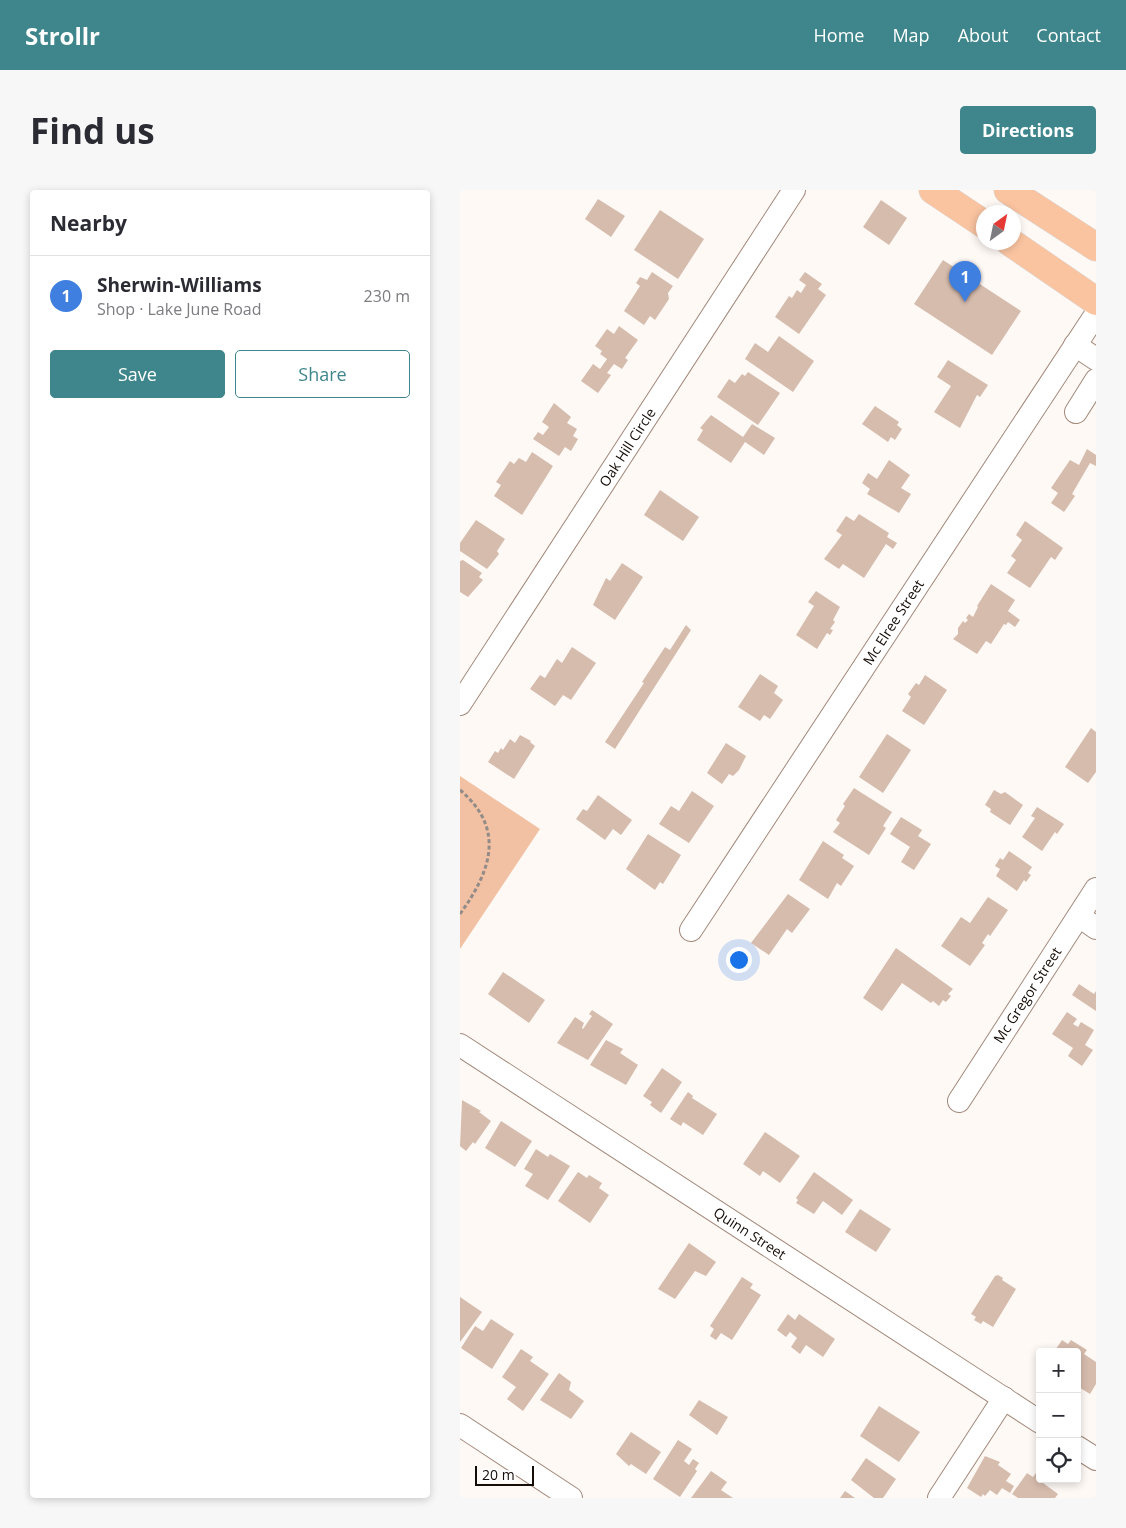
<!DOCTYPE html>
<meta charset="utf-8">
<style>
body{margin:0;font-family:"Open Sans",sans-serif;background:#f7f7f7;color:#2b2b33}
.controls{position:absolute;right:15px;bottom:15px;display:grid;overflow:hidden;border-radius:5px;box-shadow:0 2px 8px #0003}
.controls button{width:45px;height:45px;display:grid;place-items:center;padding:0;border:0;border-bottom:1px solid #e1e1e2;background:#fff;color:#2b2b33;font:25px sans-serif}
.compass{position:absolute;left:516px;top:15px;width:45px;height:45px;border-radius:50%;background:#fff;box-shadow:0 2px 8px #0003;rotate:33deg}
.scale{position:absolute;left:15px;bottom:12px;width:59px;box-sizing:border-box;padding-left:5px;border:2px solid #140c07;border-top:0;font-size:14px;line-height:18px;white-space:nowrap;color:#140c07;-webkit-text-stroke:4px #fff;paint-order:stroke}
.you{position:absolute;left:278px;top:769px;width:18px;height:18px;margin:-12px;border:4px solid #fff;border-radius:50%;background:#1a73e8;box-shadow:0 0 0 8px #1a73e833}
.badge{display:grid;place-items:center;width:32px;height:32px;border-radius:50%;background:#3e868b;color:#fff;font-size:16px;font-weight:700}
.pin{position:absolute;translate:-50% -41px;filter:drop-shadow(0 1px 2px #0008)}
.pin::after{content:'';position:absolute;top:26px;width:18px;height:15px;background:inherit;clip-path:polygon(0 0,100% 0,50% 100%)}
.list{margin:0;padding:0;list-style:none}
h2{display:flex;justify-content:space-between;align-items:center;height:65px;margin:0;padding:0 20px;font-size:21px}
h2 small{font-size:16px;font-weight:400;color:#7c7c81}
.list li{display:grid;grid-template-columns:32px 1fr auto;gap:15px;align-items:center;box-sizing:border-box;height:80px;padding:0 20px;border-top:1px solid #e1e1e2}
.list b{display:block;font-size:19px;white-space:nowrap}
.list p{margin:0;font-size:16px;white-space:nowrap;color:#7c7c81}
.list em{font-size:16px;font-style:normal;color:#7c7c81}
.actions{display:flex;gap:10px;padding:15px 20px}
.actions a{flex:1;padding:11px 0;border:1px solid #3e868b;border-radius:5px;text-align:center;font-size:18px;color:#3e868b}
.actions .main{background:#3e868b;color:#fff}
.icon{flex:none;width:28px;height:28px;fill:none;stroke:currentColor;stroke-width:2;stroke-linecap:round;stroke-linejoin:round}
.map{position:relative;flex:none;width:636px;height:1308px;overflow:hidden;border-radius:5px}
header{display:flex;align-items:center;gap:30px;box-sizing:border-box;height:70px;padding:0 25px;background:#3e868b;color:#fff}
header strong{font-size:24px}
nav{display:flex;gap:28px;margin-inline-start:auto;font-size:18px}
.intro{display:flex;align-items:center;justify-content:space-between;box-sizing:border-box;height:120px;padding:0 30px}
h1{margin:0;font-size:35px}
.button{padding:12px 22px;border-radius:5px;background:#3e868b;color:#fff;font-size:18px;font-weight:700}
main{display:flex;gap:30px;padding:0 30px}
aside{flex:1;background:#fff;border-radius:5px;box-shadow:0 2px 8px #0003}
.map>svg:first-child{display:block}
.green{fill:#f2c0a2}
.building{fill:#d6bcad}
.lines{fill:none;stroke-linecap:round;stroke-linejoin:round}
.minor-casing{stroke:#a2897b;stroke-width:24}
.major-casing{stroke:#d9d8d7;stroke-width:29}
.path{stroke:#928b87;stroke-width:3;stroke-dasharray:4 2.5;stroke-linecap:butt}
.minor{stroke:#fff;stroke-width:22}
.major{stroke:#fac4a1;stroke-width:28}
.labels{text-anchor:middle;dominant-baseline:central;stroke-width:4;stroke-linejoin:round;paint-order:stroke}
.street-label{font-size:14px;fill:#140c07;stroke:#fff}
</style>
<header>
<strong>Strollr</strong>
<nav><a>Home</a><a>Map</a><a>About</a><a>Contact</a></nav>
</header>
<div class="intro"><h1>Find us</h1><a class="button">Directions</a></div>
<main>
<aside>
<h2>Nearby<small></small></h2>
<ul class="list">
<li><span class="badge" style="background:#3f7fe0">1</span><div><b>Sherwin-Williams</b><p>Shop · Lake June Road</p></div><em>230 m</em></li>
</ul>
<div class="actions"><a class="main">Save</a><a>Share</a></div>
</aside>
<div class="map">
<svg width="636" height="1308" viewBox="0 0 636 1308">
<rect width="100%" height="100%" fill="#fff9f6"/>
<path class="green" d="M 0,586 L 80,639 L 0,759 Z"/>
<g class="building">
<path d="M 138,9 L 165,26 L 151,47 L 125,29 Z"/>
<path d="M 421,10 L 447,28 L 429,55 L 403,37 Z"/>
<path d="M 200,20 L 244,49 L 218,89 L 174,60 Z"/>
<path d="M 483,70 L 561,121 L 532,165 L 454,114 Z"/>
<path d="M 192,82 L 213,96 L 208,103 L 209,109 L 195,130 L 190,126 L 184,135 L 164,121 L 180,96 L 176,93 L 180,87 L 187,90 Z"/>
<path d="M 345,82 L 362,94 L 358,99 L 366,105 L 339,144 L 315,127 L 329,106 L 332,108 L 337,100 L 341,103 L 346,95 L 339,90 Z"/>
<path d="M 159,136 L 178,150 L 165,168 L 168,170 L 162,179 L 154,174 L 147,183 L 151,185 L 138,203 L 121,191 L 133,174 L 140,179 L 147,169 L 140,164 L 142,161 L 135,156 L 147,139 L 154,144 Z"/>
<path d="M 319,146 L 354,171 L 333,202 L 285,169 L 295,153 L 308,162 Z"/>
<path d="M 488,170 L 528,195 L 520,207 L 517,205 L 500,238 L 474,222 L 491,196 L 477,187 Z"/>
<path d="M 288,182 L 320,203 L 298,235 L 257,207 L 269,189 L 275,193 L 282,184 L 285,186 Z"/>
<path d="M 94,213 L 111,227 L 107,233 L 117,239 L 113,246 L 118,249 L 111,261 L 105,257 L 99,266 L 73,249 L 78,242 L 83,245 L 89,237 L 82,232 Z"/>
<path d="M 415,216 L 439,232 L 437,235 L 442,239 L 435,250 L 431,247 L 428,252 L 402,234 Z"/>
<path d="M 251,225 L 283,247 L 292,234 L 315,248 L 304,265 L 285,252 L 271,273 L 237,250 L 243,240 L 240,238 Z"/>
<path d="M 627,259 L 636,265 L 636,276 L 630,273 L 612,304 L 615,306 L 604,322 L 591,313 L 598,303 L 591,298 L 610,270 L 619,275 Z"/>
<path d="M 72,262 L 93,276 L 62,325 L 34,306 L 41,295 L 36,292 L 50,271 L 54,274 L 59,268 L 66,272 Z"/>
<path d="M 429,270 L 450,285 L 441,298 L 451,304 L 439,323 L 407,304 L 410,299 L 402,293 L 408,283 L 417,289 Z"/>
<path d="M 200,300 L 239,327 L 223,351 L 184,325 Z"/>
<path d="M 399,324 L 429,343 L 427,347 L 437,353 L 433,359 L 426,354 L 404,388 L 383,374 L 379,379 L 364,369 L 382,345 L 376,341 L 386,326 L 394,331 Z"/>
<path d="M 16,330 L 45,349 L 37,361 L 39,364 L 27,379 L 0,361 L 0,353 Z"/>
<path d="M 565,331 L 603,358 L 595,370 L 591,367 L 570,398 L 547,383 L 556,370 L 551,366 L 562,350 L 556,345 Z"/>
<path d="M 3,370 L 22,383 L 19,387 L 23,390 L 8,407 L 0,402 L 0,371 Z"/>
<path d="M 162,373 L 183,387 L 155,430 L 133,415 L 146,388 L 150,391 Z"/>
<path d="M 531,394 L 555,410 L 548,421 L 560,430 L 555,437 L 548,432 L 546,435 L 544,434 L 531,454 L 526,451 L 517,464 L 493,449 L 498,444 L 498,438 L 503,431 L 505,433 L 508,430 L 506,428 L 509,424 L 513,427 L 518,417 L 517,416 Z"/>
<path d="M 356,401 L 380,417 L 373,430 L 375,432 L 370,439 L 373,440 L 370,445 L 367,443 L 357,459 L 336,445 L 354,416 L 348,412 Z"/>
<path d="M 226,435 L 231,440 L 155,559 L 145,552 L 184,493 L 182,492 L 205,457 L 210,460 Z"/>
<path d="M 112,457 L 136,473 L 111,510 L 103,505 L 95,516 L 70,499 L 80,485 L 85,488 L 97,469 L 102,473 Z"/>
<path d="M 300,484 L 318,496 L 314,503 L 323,510 L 310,529 L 304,525 L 300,531 L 278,517 Z"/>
<path d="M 465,485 L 487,500 L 464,535 L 442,521 L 451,507 L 448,504 L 456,493 L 459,495 Z"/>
<path d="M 631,538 L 636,542 L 636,582 L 628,593 L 605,577 Z"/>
<path d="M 427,544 L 451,560 L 423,603 L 399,587 Z"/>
<path d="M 60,545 L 71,551 L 70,552 L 75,556 L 54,589 L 28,572 L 35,561 L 38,563 L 41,558 L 43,560 L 50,549 L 55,553 Z"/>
<path d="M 266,553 L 286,566 L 279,580 L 273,586 L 269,584 L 262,594 L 247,583 Z"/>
<path d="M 394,598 L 432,622 L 423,636 L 426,638 L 409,665 L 373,642 L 380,633 L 376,630 L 385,616 L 383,614 Z"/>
<path d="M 534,600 L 541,604 L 545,602 L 563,615 L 550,635 L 530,622 L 531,619 L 525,615 Z"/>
<path d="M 232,601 L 254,616 L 229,653 L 199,634 L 211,616 L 219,621 Z"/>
<path d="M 138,605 L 172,630 L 161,645 L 153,639 L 145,650 L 116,629 L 123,619 L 127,621 Z"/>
<path d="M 577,617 L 604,634 L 597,644 L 595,642 L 582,661 L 562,647 L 575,628 L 571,626 Z"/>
<path d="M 441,627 L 462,640 L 458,646 L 471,654 L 454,680 L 441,672 L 450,657 L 430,644 Z"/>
<path d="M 188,644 L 221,665 L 203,694 L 200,692 L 195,700 L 166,679 Z"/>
<path d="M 363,651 L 384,665 L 382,668 L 394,676 L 381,696 L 377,693 L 368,709 L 339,690 Z"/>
<path d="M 549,661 L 572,677 L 568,683 L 571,685 L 566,692 L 564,690 L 557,701 L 536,686 L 540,679 L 535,676 L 540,668 L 543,670 Z"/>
<path d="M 328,704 L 350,719 L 332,743 L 327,739 L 309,765 L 291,753 Z"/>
<path d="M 528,707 L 548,720 L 530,746 L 528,744 L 522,753 L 525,755 L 510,776 L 481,756 L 501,727 L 510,733 Z"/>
<path d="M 436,758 L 493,799 L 488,804 L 491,806 L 486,812 L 483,810 L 479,816 L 473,811 L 471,813 L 442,793 L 422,821 L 403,808 Z"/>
<path d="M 43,782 L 85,810 L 69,833 L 28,804 Z"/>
<path d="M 619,794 L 634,804 L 636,801 L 636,821 L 612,805 Z"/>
<path d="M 132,820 L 153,834 L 128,870 L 97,853 L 115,827 L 124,833 L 122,838 L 123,839 L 132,826 L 129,824 Z"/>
<path d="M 607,822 L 617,829 L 613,834 L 618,837 L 621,832 L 634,840 L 625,855 L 633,860 L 622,876 L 608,866 L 613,858 L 592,844 Z"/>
<path d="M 146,850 L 163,859 L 160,863 L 178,875 L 166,895 L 130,875 Z"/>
<path d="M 202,878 L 222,892 L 201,923 L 190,915 L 192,912 L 183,906 Z"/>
<path d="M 228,902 L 233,906 L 232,908 L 257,924 L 243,945 L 223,932 L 221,936 L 210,929 Z"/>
<path d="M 2,910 L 21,921 L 19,922 L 31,931 L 15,954 L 13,952 L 6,961 L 0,956 Z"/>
<path d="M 41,931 L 72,951 L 55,977 L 25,958 Z"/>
<path d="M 305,942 L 340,966 L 320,993 L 303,981 L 300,986 L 283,974 Z"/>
<path d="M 76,959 L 88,967 L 90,964 L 110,976 L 88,1010 L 65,996 L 73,984 L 64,979 Z"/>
<path d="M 118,982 L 127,988 L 129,985 L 142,993 L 139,998 L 149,1005 L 130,1033 L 98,1011 Z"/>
<path d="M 354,982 L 393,1010 L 382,1025 L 363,1011 L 354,1024 L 336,1013 L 338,1010 L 336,1008 Z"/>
<path d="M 400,1019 L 431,1039 L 416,1062 L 385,1042 Z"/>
<path d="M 229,1053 L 256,1072 L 246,1086 L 235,1081 L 215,1109 L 198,1099 Z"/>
<path d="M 538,1085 L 543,1088 L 542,1090 L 556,1099 L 533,1137 L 523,1131 L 521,1134 L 514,1130 L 516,1127 L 511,1124 L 535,1086 Z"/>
<path d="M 282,1087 L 293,1094 L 290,1098 L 301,1105 L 272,1150 L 261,1143 L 256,1150 L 250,1146 L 254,1139 L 250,1136 Z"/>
<path d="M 0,1107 L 22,1122 L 0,1152 Z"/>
<path d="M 328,1124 L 335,1130 L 339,1124 L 375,1149 L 363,1167 L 346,1155 L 340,1164 L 331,1157 L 337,1148 L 330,1142 L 326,1147 L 317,1140 Z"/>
<path d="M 31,1129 L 54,1144 L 32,1179 L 1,1158 L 15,1136 L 23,1141 Z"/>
<path d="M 602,1150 L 608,1154 L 611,1150 L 627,1160 L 624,1164 L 636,1172 L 636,1194 L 630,1204 L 617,1196 L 617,1162 L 594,1162 Z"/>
<path d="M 61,1159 L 73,1167 L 70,1171 L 89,1184 L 63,1221 L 47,1209 L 56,1197 L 42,1187 Z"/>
<path d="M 99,1183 L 111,1192 L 109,1200 L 124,1211 L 111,1229 L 80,1210 Z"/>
<path d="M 239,1210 L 268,1227 L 257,1245 L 229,1225 Z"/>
<path d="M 419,1216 L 460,1242 L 439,1272 L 400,1246 Z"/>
<path d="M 171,1242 L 201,1262 L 186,1284 L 171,1274 L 169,1276 L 156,1264 Z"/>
<path d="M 218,1250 L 232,1259 L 224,1271 L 229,1275 L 233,1269 L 239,1273 L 235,1279 L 237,1281 L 220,1307 L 193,1289 Z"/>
<path d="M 525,1266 L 540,1272 L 538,1275 L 551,1284 L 546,1291 L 554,1296 L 550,1303 L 542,1298 L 537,1305 L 530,1300 L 525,1306 L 523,1304 L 521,1307 L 507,1298 Z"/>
<path d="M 406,1268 L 436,1289 L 423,1308 L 414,1308 L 391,1290 Z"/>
<path d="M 251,1281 L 267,1292 L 261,1300 L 273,1308 L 231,1308 Z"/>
<path d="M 567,1283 L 573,1287 L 576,1283 L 580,1289 L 585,1290 L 583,1293 L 598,1304 L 595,1308 L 558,1308 L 552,1304 Z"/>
<path d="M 385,1301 L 395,1308 L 380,1308 Z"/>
</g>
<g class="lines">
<defs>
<g id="minor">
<path d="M 615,155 L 636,169"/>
<path d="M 616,222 L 636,190"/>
<path d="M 0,514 L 334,0"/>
<path d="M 619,726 L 636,738"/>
<path d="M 231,740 L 636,124"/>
<path d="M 0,855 L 580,1232"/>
<path d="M 499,911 L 636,699"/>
<path d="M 0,1235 L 111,1308"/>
<path d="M 617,1257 L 636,1269"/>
<path d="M 479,1308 L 544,1208"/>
</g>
<g id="major">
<path d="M 473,0 L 524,34"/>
<path d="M 548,0 L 636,57"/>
<path d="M 550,52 L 636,111"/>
</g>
</defs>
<use href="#minor" class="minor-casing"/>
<use href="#major" class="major-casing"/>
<path class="path" d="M 0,600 C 46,639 31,681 0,724"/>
<use href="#minor" class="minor"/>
<use href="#major" class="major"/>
</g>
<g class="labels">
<g class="street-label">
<text transform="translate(167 257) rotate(-57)">Oak Hill Circle</text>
<text transform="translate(433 432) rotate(-57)">Mc Elree Street</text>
<text transform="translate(567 805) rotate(-57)">Mc Gregor Street</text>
<text transform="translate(290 1043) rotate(33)">Quinn Street</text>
</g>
</g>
</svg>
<div class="controls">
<button>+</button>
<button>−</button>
<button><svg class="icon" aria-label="locate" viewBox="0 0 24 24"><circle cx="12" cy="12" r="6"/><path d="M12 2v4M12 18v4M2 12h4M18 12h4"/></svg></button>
</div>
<svg class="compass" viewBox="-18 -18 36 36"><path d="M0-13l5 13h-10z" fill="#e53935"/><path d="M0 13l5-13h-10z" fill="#7c7c81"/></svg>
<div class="scale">20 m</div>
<div class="you"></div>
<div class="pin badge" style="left:505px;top:112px;background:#3f7fe0">1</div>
</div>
</main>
